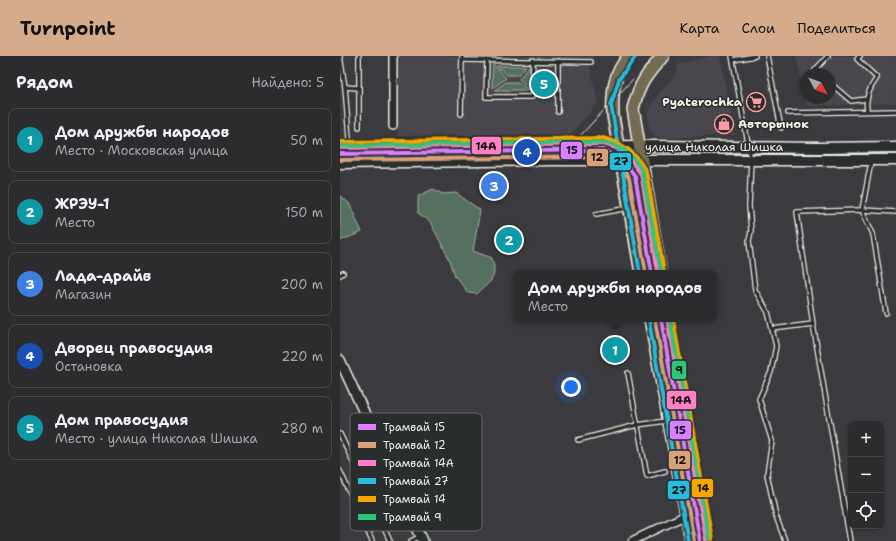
<!DOCTYPE html>
<html lang="ru">
<meta charset="utf-8">
<style>
body{margin:0;font-family:"Shantell Sans",sans-serif;background:#343437;color:#f1f3f6}
.controls{position:absolute;right:12px;bottom:12px;display:grid;overflow:hidden;border-radius:8px;box-shadow:0 1px 3px #0004}
.controls button{width:36px;height:36px;display:grid;place-items:center;padding:0;border:0;border-bottom:1px solid #48484b;background:#2c2c2f;color:#f1f3f6;font:20px sans-serif}
.compass{position:absolute;left:460px;top:12px;width:36px;height:36px;border-radius:50%;background:#2c2c2f;box-shadow:0 1px 3px #0004;rotate:131deg}
.you{position:absolute;left:231px;top:331px;width:14px;height:14px;margin:-10px;border:3px solid #fff;border-radius:50%;background:#1a73e8;box-shadow:0 0 0 6px #1a73e833}
.badge{display:grid;place-items:center;width:26px;height:26px;border-radius:50%;background:#d6ab8b;color:#fff;font-size:13px;font-weight:700}
.pin{position:absolute;translate:-50% -50%;border:2px solid #fff;box-shadow:0 1px 4px #0006}
.popup{position:absolute;left:173px;top:214px;width:204px;height:52px;box-sizing:border-box;display:grid;place-content:center;border-radius:8px;background:#2c2c2f;filter:drop-shadow(0 1px 3px #0005);font-size:13px;white-space:nowrap;color:#a6a7aa}
.popup b{font-size:15px;color:#f1f3f6}
.popup::after{content:'';position:absolute;left:50%;top:100%;margin-left:-8px;border:8px solid transparent;border-top-color:#2c2c2f}
.list{margin:0;padding:0;list-style:none}
h2{display:flex;justify-content:space-between;align-items:center;height:52px;margin:0;padding:0 16px;font-size:17px}
h2 small{font-size:13px;font-weight:400;color:#a6a7aa}
.list li{display:grid;grid-template-columns:26px 1fr auto;gap:12px;align-items:center;box-sizing:border-box;height:64px;margin:0 8px 8px;padding:0 8px;border:1px solid #48484b;border-radius:8px}
.list b{display:block;font-size:15px;white-space:nowrap}
.list p{margin:0;font-size:13px;white-space:nowrap;color:#a6a7aa}
.list em{font-size:13px;font-style:normal;color:#a6a7aa}
.icon{flex:none;width:22px;height:22px;fill:none;stroke:currentColor;stroke-width:2;stroke-linecap:round;stroke-linejoin:round}
.map{position:relative;flex:none;width:556px;height:485px;overflow:hidden}
header{display:flex;align-items:center;gap:24px;box-sizing:border-box;height:56px;padding:0 20px;background:#d6ab8b;color:#111}
header strong{font-size:19px}
nav{display:flex;gap:22px;margin-inline-start:auto;font-size:14px}
main{display:flex}
aside{flex:1;background:#2c2c2f}
.map>svg:first-child{display:block}
.built{fill:#49464e;fill-rule:evenodd}
.green{fill:#54705f;stroke:#a4b0a4}
.lines{fill:none;stroke-linecap:round;stroke-linejoin:round}
.service-casing{stroke:#f4f1e8;stroke-width:6}
.minor-casing{stroke:#f4f1e8;stroke-width:10}
.tertiary-casing{stroke:#f4f1e8;stroke-width:12}
.secondary-casing{stroke:#f4f1e8;stroke-width:13}
.primary-casing{stroke:#f4f1e8;stroke-width:14}
.service{stroke:#2a2d2e;stroke-width:3.5}
.minor{stroke:#2a2d2e;stroke-width:7}
.tertiary{stroke:#2a2d2e;stroke-width:9}
.secondary{stroke:#2a2d2e;stroke-width:10}
.primary{stroke:#746b52;stroke-width:11}
.tram{stroke:#f4f1e8;stroke-width:1}
.tram-1-casing{stroke:#2a2d2e;stroke-width:7}
.tram-2-casing{stroke:#2a2d2e;stroke-width:7}
.tram-3-casing{stroke:#2a2d2e;stroke-width:7}
.tram-4-casing{stroke:#2a2d2e;stroke-width:7}
.tram-5-casing{stroke:#2a2d2e;stroke-width:7}
.tram-6-casing{stroke:#2a2d2e;stroke-width:7}
.tram-1{stroke:#d880ff;stroke-width:4}
.tram-2{stroke:#d9a179;stroke-width:4}
.tram-3{stroke:#ff80c5;stroke-width:4}
.tram-4{stroke:#26bcdd;stroke-width:4}
.tram-5{stroke:#f7a600;stroke-width:4}
.tram-6{stroke:#2dc577;stroke-width:4}
.labels{text-anchor:middle;dominant-baseline:central;stroke-width:3;stroke-linejoin:round;paint-order:stroke}
.poi-label{font-size:12px;font-weight:bold;fill:#f4f1e8;stroke:#2a2d2e;text-anchor:end}
.street-label{font-size:12px;fill:#f4f1e8;stroke:#2a2d2e}
.key{fill:#2a2d2e;stroke:#676866;stroke-width:1}
.key-label{font-size:11px;fill:#f4f1e8}
.line-badge{stroke:#2a2d2e;stroke-width:1.5}
.pale-badge-label{font-size:11px;text-anchor:middle;font-weight:bold;fill:#111}
</style>
<header>
<strong>Turnpoint</strong>
<nav><a>Карта</a><a>Слои</a><a>Поделиться</a></nav>
</header>
<main>
<aside>
<h2>Рядом<small>Найдено: 5</small></h2>
<ul class="list">
<li><span class="badge" style="background:#0f9aa8">1</span><div><b>Дом дружбы народов</b><p>Место · Московская улица</p></div><em>50 m</em></li>
<li><span class="badge" style="background:#0f9aa8">2</span><div><b>ЖРЭУ-1</b><p>Место</p></div><em>150 m</em></li>
<li><span class="badge" style="background:#3f7fe0">3</span><div><b>Лада-драйв</b><p>Магазин</p></div><em>200 m</em></li>
<li><span class="badge" style="background:#1a4fb4">4</span><div><b>Дворец правосудия</b><p>Остановка</p></div><em>220 m</em></li>
<li><span class="badge" style="background:#0f9aa8">5</span><div><b>Дом правосудия</b><p>Место · улица Николая Шишка</p></div><em>280 m</em></li>
</ul>
</aside>
<div class="map">
<svg width="556" height="485" viewBox="0 0 556 485">
<rect width="100%" height="100%" fill="#3a3a3f"/>
<filter id="ink" filterUnits="userSpaceOnUse"><feTurbulence type="fractalNoise" baseFrequency=".025" numOctaves="2"/><feDisplacementMap in="SourceGraphic" scale="8" xChannelSelector="R" yChannelSelector="G"/><feConvolveMatrix kernelMatrix="1 2 1 2 8 2 1 2 1" color-interpolation-filters="sRGB"/></filter>
<g filter="url(#ink)">
<g class="built">
<path d="M 59,0 L 254,0 L 250,9 L 258,47 L 231,78 L 58,80 Z"/>
<path d="M 372,0 L 380,0 L 395,79 L 327,82 L 315,80 L 309,70 L 307,57 L 312,47 L 337,16 L 338,8 Z"/>
<path d="M 456,0 L 556,0 L 556,47 L 467,50 ZM 466,18 L 490,18 L 490,42 L 466,42 Z"/>
</g>
<g class="green">
<path d="M 153,8 L 166,22 L 153,32 L 152,30 Z"/>
<path d="M 190,9 L 191,10 L 191,33 L 179,23 Z"/>
<path d="M 157,10 L 186,10 L 178,19 L 167,19 Z"/>
<path d="M 166,26 L 178,26 L 189,34 L 155,34 Z"/>
<path d="M 556,93 L 556,100 L 417,102 L 416,94 Z"/>
<path d="M 93,133 L 103,138 L 116,137 L 140,154 L 133,195 L 152,202 C 158,223 151,224 137,238 L 128,237 L 115,220 L 110,204 L 90,166 L 78,157 L 78,140 Z"/>
<path d="M 0,140 L 9,147 L 22,176 L 0,185 Z"/>
</g>
<g class="lines">
<defs>
<g id="service">
<path d="M 0,0 L 5,31"/>
<path d="M 19,0 L 19,71"/>
<path d="M 392,0 L 411,104 L 409,150 L 411,175 L 409,185 L 415,234 L 428,256 L 436,290 L 431,316 L 419,343 L 432,385 L 427,418 L 436,460 L 445,485"/>
<path d="M 427,0 L 441,72"/>
<path d="M 520,0 L 517,3 L 537,22 C 530,31 525,43 527,55"/>
<path d="M 122,4 L 251,6"/>
<path d="M 147,4 L 146,41 L 192,41 L 193,4"/>
<path d="M 393,4 L 415,0"/>
<path d="M 480,18 L 475,14 L 488,0"/>
<path d="M 490,27 L 511,45 L 527,43"/>
<path d="M 218,56 L 218,5"/>
<path d="M 448,57 L 556,55"/>
<path d="M 121,58 L 122,0"/>
<path d="M 9,83 L 5,31 L 19,32"/>
<path d="M 531,106 L 522,154 L 533,178 L 546,257"/>
<path d="M 256,158 L 289,152"/>
<path d="M 0,219 L 3,217"/>
<path d="M 432,273 L 473,268"/>
<path d="M 288,317 L 307,420 L 325,415"/>
<path d="M 0,378 L 50,485"/>
<path d="M 238,384 L 297,369 L 326,365"/>
<path d="M 0,415 L 32,485"/>
<path d="M 71,485 L 81,480"/>
<path d="M 510,485 L 473,268 L 457,156 L 522,154 L 556,156"/>
</g>
<g id="minor">
<path d="M 53,0 L 53,70"/>
<path d="M 292,485 L 346,459"/>
</g>
<path id="tertiary" d="M 0,304 L 83,485"/>
<g id="secondary">
<path d="M 0,92 L 317,90 L 478,92 L 556,91"/>
<path d="M 0,107 L 210,104 L 556,104"/>
</g>
<g id="primary">
<path d="M 289,0 C 273,18 272,37 273,60 L 301,217"/>
<path d="M 321,217 L 293,53 C 299,28 306,19 323,0"/>
<path d="M 310,263 L 351,485"/>
<path d="M 329,263 L 368,485"/>
</g>
</defs>
<use href="#service" class="service-casing"/>
<use href="#minor" class="minor-casing"/>
<use href="#tertiary" class="tertiary-casing"/>
<use href="#secondary" class="secondary-casing"/>
<use href="#primary" class="primary-casing"/>
<use href="#service" class="service"/>
<use href="#minor" class="minor"/>
<use href="#tertiary" class="tertiary"/>
<use href="#secondary" class="secondary"/>
<use href="#primary" class="primary"/>
<path class="tram" d="M 219,100 L 226,95 L 293,23"/>
<defs>
<g id="tram-1">
<path d="M 0,98 L 263,94 L 282,103 L 295,120 L 312,217"/>
<path d="M 321,263 L 360,485"/>
</g>
<g id="tram-2">
<path d="M 0,104 L 267,101 L 279,108 L 289,122 L 306,217"/>
<path d="M 315,264 L 354,485"/>
</g>
<g id="tram-3">
<path d="M 0,92 L 263,88 L 276,92 L 286,98 L 301,118 L 318,216"/>
<path d="M 327,263 L 366,484"/>
</g>
<g id="tram-4">
<path d="M 296,0 L 279,23 L 271,49 L 300,217"/>
<path d="M 309,265 L 348,485"/>
</g>
<g id="tram-5">
<path d="M 0,86 L 263,82 L 278,87 L 289,94 L 298,103 L 306,115 L 324,215"/>
<path d="M 333,263 L 372,483"/>
</g>
<g id="tram-6">
<path d="M 0,90 L 259,86 L 272,88 L 284,94 L 294,103 L 302,115 L 321,215"/>
<path d="M 330,263 L 369,483"/>
</g>
</defs>
<use href="#tram-1" class="tram-1-casing"/>
<use href="#tram-2" class="tram-2-casing"/>
<use href="#tram-3" class="tram-3-casing"/>
<use href="#tram-4" class="tram-4-casing"/>
<use href="#tram-5" class="tram-5-casing"/>
<use href="#tram-6" class="tram-6-casing"/>
<use href="#tram-1" class="tram-1"/>
<use href="#tram-2" class="tram-2"/>
<use href="#tram-3" class="tram-3"/>
<use href="#tram-4" class="tram-4"/>
<use href="#tram-5" class="tram-5"/>
<use href="#tram-6" class="tram-6"/>
</g>
</g>
<defs>
<symbol id="supermarket-ring" viewBox="-11 -11 22 22"><circle r="9.5" fill="#2a2d2e" stroke="#ff9aa2" stroke-width="1.5"/><path d="M-6-5.5h2.5l.6 2H6L4.5 2H-2.5L-4.4-4H-6ZM-1.5 3.2a1.3 1.3 0 1 0 .1 0ZM3 3.2a1.3 1.3 0 1 0 .1 0Z" fill="#ff9aa2"/></symbol>
<symbol id="shop-ring" viewBox="-11 -11 22 22"><circle r="9.5" fill="#2a2d2e" stroke="#ff9aa2" stroke-width="1.5"/><path d="M-5-2.5h2.3a2.7 3.5 0 0 1 5.4 0H5L5.5 6h-11ZM-1.5-2.5h3a1.5 2.3 0 0 0-3 0Z" fill="#ff9aa2"/></symbol>
</defs>
<g fill-rule="evenodd">
<use href="#supermarket-ring" x="405" y="35" width="22" height="22"/>
<use href="#shop-ring" x="373" y="57" width="22" height="22"/>
</g>
<g class="labels">
<g class="poi-label">
<text x="402" y="46">Pyaterochka</text>
<text x="398" y="68" text-anchor="start">Авторынок</text>
</g>
<g class="street-label">
<text x="374" y="91">улица Николая Шишка</text>
</g>
</g>
<rect x="10" y="357" width="132" height="118" rx="6" class="key"/>
<rect x="18" y="368" width="18" height="6" fill="#d880ff"/>
<rect x="18" y="386" width="18" height="6" fill="#d9a179"/>
<rect x="18" y="404" width="18" height="6" fill="#ff80c5"/>
<rect x="18" y="422" width="18" height="6" fill="#26bcdd"/>
<rect x="18" y="440" width="18" height="6" fill="#f7a600"/>
<rect x="18" y="458" width="18" height="6" fill="#2dc577"/>
<g class="key-label">
<text x="43" y="375">Трамвай 15</text>
<text x="43" y="393">Трамвай 12</text>
<text x="43" y="411">Трамвай 14А</text>
<text x="43" y="429">Трамвай 27</text>
<text x="43" y="447">Трамвай 14</text>
<text x="43" y="465">Трамвай 9</text>
</g>
<g class="line-badge">
<rect x="131" y="80" width="31" height="19" rx="4" fill="#ff80c5"/>
<rect x="220" y="85" width="23" height="19" rx="4" fill="#d880ff"/>
<rect x="246" y="92" width="23" height="19" rx="4" fill="#d9a179"/>
<rect x="269" y="96" width="23" height="19" rx="4" fill="#26bcdd"/>
<rect x="331" y="304" width="16" height="20" rx="4" fill="#2dc577"/>
<rect x="326" y="334" width="31" height="20" rx="4" fill="#ff80c5"/>
<rect x="329" y="364" width="23" height="20" rx="4" fill="#d880ff"/>
<rect x="328" y="394" width="23" height="20" rx="4" fill="#d9a179"/>
<rect x="351" y="422" width="23" height="20" rx="4" fill="#f7a600"/>
<rect x="327" y="424" width="23" height="20" rx="4" fill="#26bcdd"/>
</g>
<g class="pale-badge-label">
<text x="146" y="94">14А</text>
<text x="232" y="98">15</text>
<text x="257" y="105">12</text>
<text x="281" y="109">27</text>
<text x="339" y="318">9</text>
<text x="341" y="348">14А</text>
<text x="340" y="378">15</text>
<text x="340" y="408">12</text>
<text x="363" y="436">14</text>
<text x="339" y="438">27</text>
</g>
</svg>
<div class="controls">
<button>+</button>
<button>−</button>
<button><svg class="icon" aria-label="locate" viewBox="0 0 24 24"><circle cx="12" cy="12" r="6"/><path d="M12 2v4M12 18v4M2 12h4M18 12h4"/></svg></button>
</div>
<svg class="compass" viewBox="-18 -18 36 36"><path d="M0-13l5 13h-10z" fill="#e53935"/><path d="M0 13l5-13h-10z" fill="#a6a7aa"/></svg>
<div class="you"></div>
<div class="pin badge" style="left:275px;top:294px;background:#0f9aa8">1</div>
<div class="popup"><b>Дом дружбы народов</b>Место</div>
<div class="pin badge" style="left:169px;top:184px;background:#0f9aa8">2</div>
<div class="pin badge" style="left:154px;top:130px;background:#3f7fe0">3</div>
<div class="pin badge" style="left:187px;top:96px;background:#1a4fb4">4</div>
<div class="pin badge" style="left:204px;top:28px;background:#0f9aa8">5</div>
</div>
</main>
